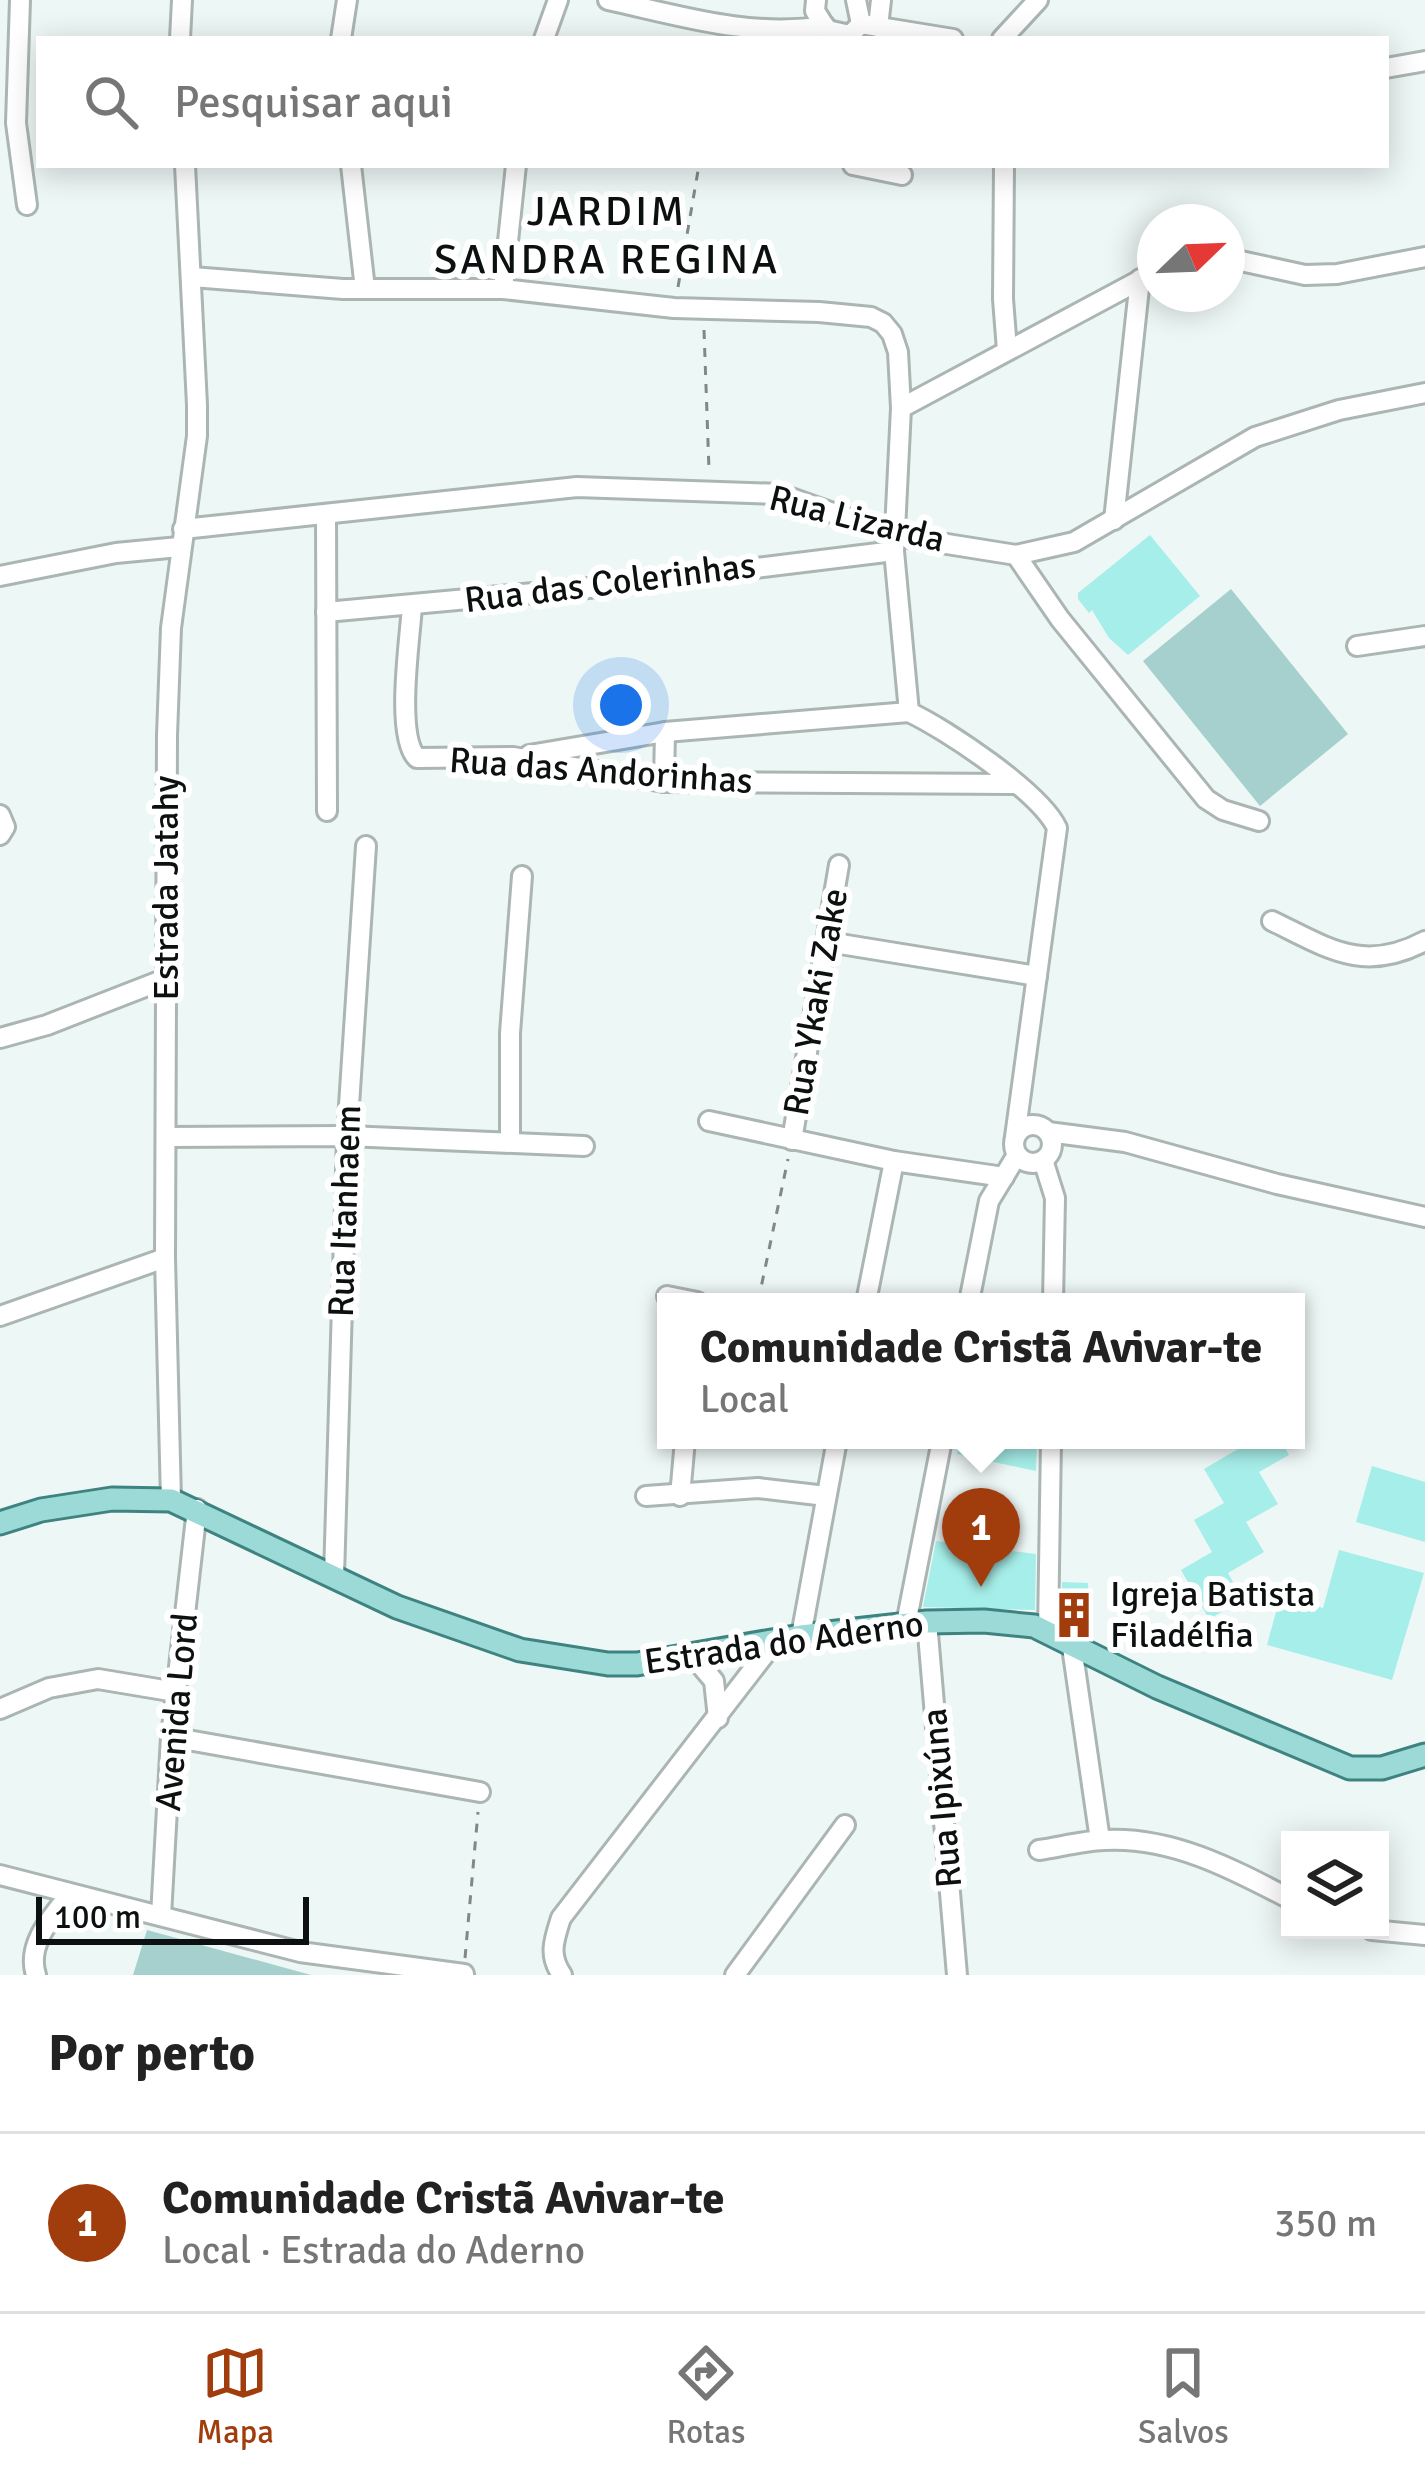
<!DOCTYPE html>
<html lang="pt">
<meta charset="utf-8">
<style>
body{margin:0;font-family:Signika,sans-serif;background:#f6f6f6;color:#222}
.controls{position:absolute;right:36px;bottom:36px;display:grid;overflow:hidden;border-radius:0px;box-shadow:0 6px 30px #0003}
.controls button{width:108px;height:108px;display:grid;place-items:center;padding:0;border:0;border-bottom:3px solid #e0e0e0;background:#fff;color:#222;font:60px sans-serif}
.compass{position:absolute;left:1137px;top:204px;width:108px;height:108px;border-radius:50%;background:#fff;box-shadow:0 6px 30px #0003;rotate:67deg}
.scale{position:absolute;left:36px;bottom:30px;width:273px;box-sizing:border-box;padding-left:12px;border:6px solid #0d1010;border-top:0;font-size:33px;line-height:42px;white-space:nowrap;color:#0d1010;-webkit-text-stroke:9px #fff;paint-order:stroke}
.you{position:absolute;left:621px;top:705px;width:42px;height:42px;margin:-30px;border:9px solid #fff;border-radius:50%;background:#1a73e8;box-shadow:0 0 0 18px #1a73e833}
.badge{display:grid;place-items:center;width:78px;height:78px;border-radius:50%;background:#a13c0d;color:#fff;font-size:39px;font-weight:700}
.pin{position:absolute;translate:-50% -99px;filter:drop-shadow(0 3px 6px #0008)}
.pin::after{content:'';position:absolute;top:63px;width:42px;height:36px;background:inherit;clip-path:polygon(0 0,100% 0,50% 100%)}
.popup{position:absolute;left:657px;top:1293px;width:648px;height:156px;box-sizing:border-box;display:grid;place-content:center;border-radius:0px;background:#fff;filter:drop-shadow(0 3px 9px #0005);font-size:39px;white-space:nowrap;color:#767676}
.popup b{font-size:45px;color:#222}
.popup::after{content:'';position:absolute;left:50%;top:100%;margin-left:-24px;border:24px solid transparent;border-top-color:#fff}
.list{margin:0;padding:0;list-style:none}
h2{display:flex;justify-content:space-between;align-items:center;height:156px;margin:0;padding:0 48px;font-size:51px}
h2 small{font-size:39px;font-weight:400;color:#767676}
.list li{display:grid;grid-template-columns:78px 1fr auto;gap:36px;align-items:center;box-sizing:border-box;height:180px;padding:0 48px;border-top:3px solid #e0e0e0}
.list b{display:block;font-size:45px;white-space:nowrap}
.list p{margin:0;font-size:39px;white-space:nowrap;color:#767676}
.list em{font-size:39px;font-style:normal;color:#767676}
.icon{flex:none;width:66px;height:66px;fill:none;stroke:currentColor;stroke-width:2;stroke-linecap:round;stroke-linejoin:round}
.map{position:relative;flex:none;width:1425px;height:1975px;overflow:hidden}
.search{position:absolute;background:#fff;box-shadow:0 6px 30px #0003;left:36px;right:36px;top:36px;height:132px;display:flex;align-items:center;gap:30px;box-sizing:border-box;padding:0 42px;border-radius:0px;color:#767676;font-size:45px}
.sheet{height:336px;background:#fff}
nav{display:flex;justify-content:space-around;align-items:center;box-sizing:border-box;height:168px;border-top:3px solid #e0e0e0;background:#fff;font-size:33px;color:#767676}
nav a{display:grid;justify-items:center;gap:6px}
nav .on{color:#a13c0d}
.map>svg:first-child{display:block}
.green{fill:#a5d0cd}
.building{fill:#a6eee9}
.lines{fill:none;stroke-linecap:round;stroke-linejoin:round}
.minor-casing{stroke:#abb5b4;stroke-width:24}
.major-casing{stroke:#3e8380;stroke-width:27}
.path{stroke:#818887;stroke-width:3;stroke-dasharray:9 9;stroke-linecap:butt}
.minor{stroke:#fff;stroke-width:18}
.major{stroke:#9bdad7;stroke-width:21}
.labels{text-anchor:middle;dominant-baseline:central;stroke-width:12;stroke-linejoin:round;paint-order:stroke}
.street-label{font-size:36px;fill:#0d1010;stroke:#fff}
.poi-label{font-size:36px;fill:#0d1010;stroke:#fff;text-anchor:start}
.quarter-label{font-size:42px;letter-spacing:3px;fill:#0d1010;stroke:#fff}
</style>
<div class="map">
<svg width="1425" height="1975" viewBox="0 0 1425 1975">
<rect width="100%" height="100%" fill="#edf7f6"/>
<g class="green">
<path d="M 1231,589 L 1348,734 L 1260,806 L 1143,661 Z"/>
<path d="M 147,1930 L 311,1975 L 133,1975 Z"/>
</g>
<g class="building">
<path d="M 1150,535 L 1200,596 L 1128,655 L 1109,638 L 1092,610 L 1089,613 L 1078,599 L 1078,593 Z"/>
<path d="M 959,1440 L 1037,1440 L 1036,1471 L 957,1454 Z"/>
<path d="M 1233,1440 L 1281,1440 L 1289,1455 L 1259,1472 L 1278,1504 L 1246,1522 L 1264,1552 L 1228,1573 L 1243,1600 L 1209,1619 L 1181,1570 L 1212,1552 L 1194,1520 L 1224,1503 L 1204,1469 L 1238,1449 Z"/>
<path d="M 1372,1466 L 1425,1482 L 1425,1542 L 1356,1522 Z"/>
<path d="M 936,1541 L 1036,1554 L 1035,1610 L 923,1607 Z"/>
<path d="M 1339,1550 L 1424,1573 L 1392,1680 L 1267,1645 L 1280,1597 L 1323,1608 Z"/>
<path d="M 1062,1582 L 1088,1583 L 1090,1637 L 1062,1623 Z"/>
</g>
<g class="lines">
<defs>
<g id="minor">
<path d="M 20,0 L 16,123 L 27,205"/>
<path d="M 608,0 C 681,16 750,38 825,26"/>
<path d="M 816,0 L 815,11 L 827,30 L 850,35 L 861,24"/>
<path d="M 856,0 L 861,24"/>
<path d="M 861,24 L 953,39"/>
<path d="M 878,27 L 881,0"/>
<path d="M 180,39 L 182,0"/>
<path d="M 341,39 L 347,0"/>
<path d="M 544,39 L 558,0"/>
<path d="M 1002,39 L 1038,0"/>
<path d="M 1386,68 L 1425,61"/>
<path d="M 351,165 L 365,289"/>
<path d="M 853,165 L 902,175"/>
<path d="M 1004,165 L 1003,299 L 1007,350"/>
<path d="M 1227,258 L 1305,275 L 1337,274 L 1425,257"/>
<path d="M 192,277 L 343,289 L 503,289 L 674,308 L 819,312 L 871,317 L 883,323 L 892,334 L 898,352 L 901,408 L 894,551 L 909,712"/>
<path d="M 503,289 L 516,165"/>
<path d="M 901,408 L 1155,272"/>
<path d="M 326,514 L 327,811"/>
<path d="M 1114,520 L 1140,279"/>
<path d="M 183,529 L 577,487 L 780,494 L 897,536 L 1016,555 L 1074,542 L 1255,437 L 1339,410 L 1425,393"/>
<path d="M 1016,555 L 1060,619 L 1206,799 L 1223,810 L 1259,821"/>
<path d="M 0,576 L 116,553 L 179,547"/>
<path d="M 412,606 C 410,639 395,736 417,758 L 513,757 L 664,782 L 1014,784"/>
<path d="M 326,612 L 610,586 L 894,551"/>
<path d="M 1357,646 L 1425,636"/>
<path d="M 909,712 C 947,730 1040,792 1057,828 L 1015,1137"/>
<path d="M 529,755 L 665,732 L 909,712"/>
<path d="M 664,782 L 665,732"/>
<path d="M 0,815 L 5,827 L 0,835"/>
<path d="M 1272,921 C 1328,948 1363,974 1425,941"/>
<path d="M 828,942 L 1037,976"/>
<path d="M 0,1038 L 47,1025 L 165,979"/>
<path d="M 709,1121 L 894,1161 L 1004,1177"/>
<circle cx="1033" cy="1144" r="19"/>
<path d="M 1048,1132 L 1125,1142 L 1277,1184 L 1425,1217"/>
<path d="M 166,1137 L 347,1136 L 584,1146"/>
<path d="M 792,1140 L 839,865"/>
<path d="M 510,1141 L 510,1033 L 522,876"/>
<path d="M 1043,1160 L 1055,1198 L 1053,1302"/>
<path d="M 667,1296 L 697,1302"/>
<path d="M 866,1302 L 894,1161"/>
<path d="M 969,1302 L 989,1201 L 1017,1155"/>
<path d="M 0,1316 L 165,1258"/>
<path d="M 646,1496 L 758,1488 L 826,1496"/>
<path d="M 680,1496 L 685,1440"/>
<path d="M 171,1500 L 165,1258 L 167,735 L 171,628 L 197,436 L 197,405 L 185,165"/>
<path d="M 334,1577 L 347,1136 L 366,846"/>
<path d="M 927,1622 L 957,1975"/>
<path d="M 906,1624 L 942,1440"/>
<path d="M 1048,1632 L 1051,1440"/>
<path d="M 801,1636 L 837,1440"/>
<path d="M 1072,1647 L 1100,1840"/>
<path d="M 692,1655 L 714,1681 L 718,1718"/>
<path d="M 0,1709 L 49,1688 L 98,1679 L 176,1692"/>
<path d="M 171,1737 L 480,1792"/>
<path d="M 1039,1850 C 1060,1847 1082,1841 1104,1840 C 1171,1836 1233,1869 1290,1899"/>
<path d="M 0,1875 L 300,1952 L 464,1974"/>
<path d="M 161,1916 L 171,1737 L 197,1509"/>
<path d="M 1372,1930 L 1425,1935"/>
<path d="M 36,1975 C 26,1944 52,1917 70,1894"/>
<path d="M 562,1975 C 548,1955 554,1940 561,1918 L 775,1641"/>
<path d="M 735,1975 L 845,1825"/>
</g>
<path id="major" d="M 0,1523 L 41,1510 L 112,1499 L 171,1500 L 397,1607 L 520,1650 L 608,1664 L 637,1664 L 801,1636 L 927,1622 L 984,1621 L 1034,1626 L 1157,1687 L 1350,1768 L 1382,1768 L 1425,1755"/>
</defs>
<use href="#minor" class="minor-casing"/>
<use href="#major" class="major-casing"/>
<g class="path">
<path d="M 678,287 L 699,165"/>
<path d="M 704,330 L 709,470"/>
<path d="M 758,1302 L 788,1159"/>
<path d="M 465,1958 L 478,1812"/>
</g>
<use href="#minor" class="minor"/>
<use href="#major" class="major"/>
</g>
<defs>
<symbol id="building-bare" viewBox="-9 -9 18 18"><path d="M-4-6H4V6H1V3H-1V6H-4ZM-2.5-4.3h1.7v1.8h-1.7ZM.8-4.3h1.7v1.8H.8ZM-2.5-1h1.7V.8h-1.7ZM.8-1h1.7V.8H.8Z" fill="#a13c0d" stroke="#fff" stroke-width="2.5" paint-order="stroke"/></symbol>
</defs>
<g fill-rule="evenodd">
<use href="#building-bare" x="1041" y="1582" width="66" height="66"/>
</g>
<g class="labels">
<g class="street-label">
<text transform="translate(857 519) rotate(14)">Rua Lizarda</text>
<text transform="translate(610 583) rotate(-7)">Rua das Colerinhas</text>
<text transform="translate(601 771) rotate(4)">Rua das Andorinhas</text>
<text transform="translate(166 888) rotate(-90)">Estrada Jatahy</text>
<text transform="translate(816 1002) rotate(-80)">Rua Ykaki Zake</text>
<text transform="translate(345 1211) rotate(-88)">Rua Itanhaem</text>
<text transform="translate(784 1643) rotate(-8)">Estrada do Aderno</text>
<text transform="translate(177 1712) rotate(-85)">Avenida Lord</text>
<text transform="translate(942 1798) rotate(-95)">Rua Ipixúna</text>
</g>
<g class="poi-label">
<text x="1110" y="1594">Igreja Batista<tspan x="1110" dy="41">Filadélfia</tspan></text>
</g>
<g class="quarter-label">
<text x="607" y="211">JARDIM<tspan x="607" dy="48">SANDRA REGINA</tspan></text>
</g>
</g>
</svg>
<div class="controls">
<button><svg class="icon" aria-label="layers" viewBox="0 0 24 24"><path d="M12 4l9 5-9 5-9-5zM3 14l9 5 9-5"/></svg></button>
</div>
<svg class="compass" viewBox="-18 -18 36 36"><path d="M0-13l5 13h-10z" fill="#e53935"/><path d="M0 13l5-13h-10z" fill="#767676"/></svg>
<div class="scale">100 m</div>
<div class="you"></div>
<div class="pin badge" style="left:981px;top:1587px">1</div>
<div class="popup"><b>Comunidade Cristã Avivar-te</b>Local</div>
<div class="search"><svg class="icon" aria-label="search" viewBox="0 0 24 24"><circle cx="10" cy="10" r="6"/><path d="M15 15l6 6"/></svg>Pesquisar aqui</div>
</div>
<section class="sheet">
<h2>Por perto<small></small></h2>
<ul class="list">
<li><span class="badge">1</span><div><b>Comunidade Cristã Avivar-te</b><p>Local · Estrada do Aderno</p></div><em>350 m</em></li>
</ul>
</section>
<nav>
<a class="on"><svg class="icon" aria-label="map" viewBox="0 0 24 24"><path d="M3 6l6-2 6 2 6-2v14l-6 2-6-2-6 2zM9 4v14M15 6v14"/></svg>Mapa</a>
<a><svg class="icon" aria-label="directions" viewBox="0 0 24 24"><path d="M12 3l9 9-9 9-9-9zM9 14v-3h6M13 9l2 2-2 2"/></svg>Rotas</a>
<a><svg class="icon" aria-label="saved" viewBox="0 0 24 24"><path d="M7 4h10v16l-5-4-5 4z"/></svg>Salvos</a>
</nav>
